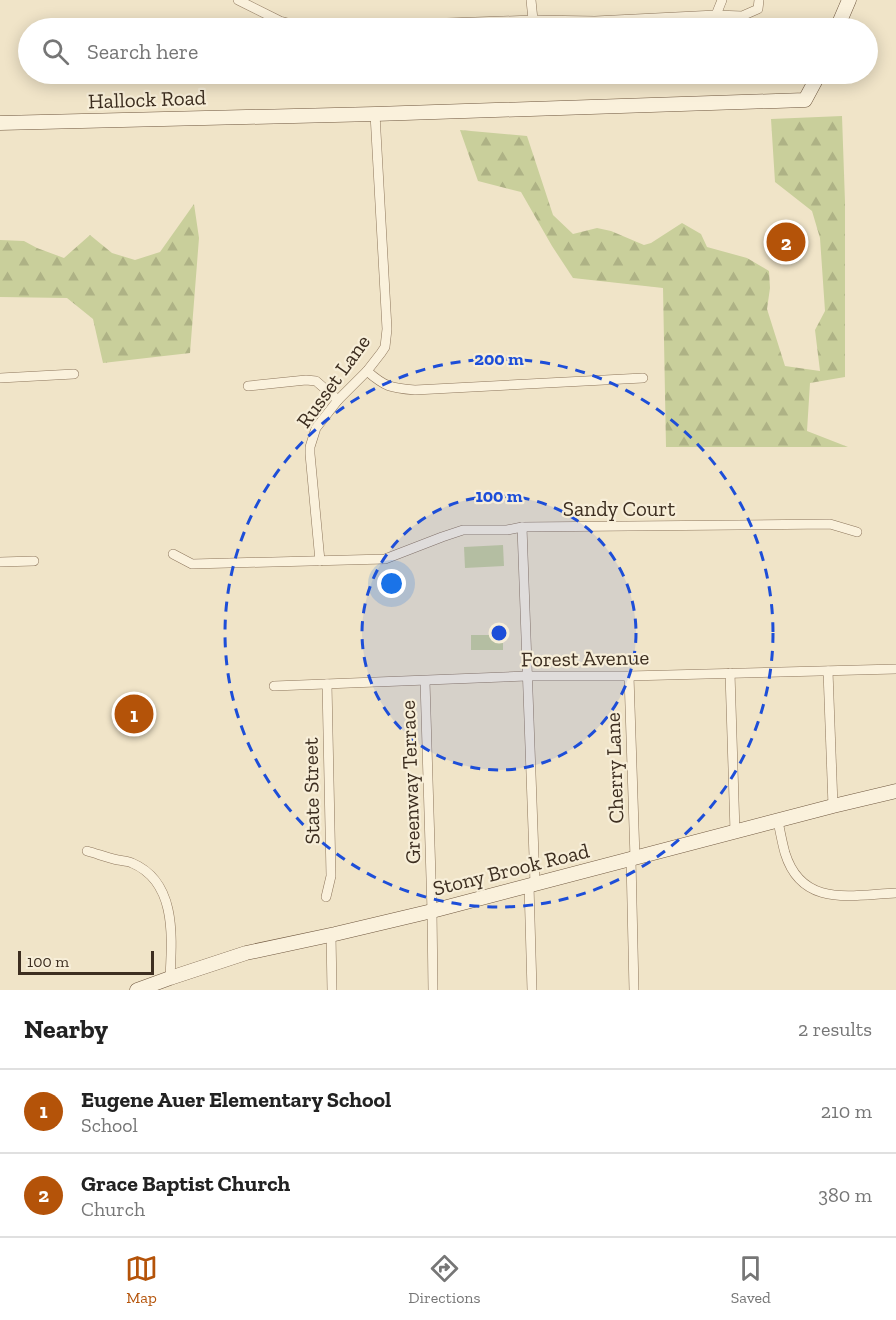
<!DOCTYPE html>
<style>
body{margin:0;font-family:"Zilla Slab",serif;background:#f2f2f2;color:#222}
.scale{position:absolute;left:18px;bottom:15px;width:136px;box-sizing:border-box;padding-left:6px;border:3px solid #3d2e20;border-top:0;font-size:16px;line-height:21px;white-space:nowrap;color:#3d2e20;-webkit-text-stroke:4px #f7eed8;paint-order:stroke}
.you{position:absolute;left:392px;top:584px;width:21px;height:21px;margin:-15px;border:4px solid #fff;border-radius:50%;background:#1a73e8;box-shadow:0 0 0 9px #1a73e833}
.badge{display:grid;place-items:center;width:39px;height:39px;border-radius:50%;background:#b45309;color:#fff;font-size:20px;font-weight:700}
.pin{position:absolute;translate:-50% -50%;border:3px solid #fff;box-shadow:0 2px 6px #0006}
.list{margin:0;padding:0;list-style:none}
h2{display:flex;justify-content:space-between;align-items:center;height:78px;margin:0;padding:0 24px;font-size:26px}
h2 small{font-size:20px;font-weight:400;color:#767676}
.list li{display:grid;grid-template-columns:39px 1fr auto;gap:18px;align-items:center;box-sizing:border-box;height:84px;padding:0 24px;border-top:2px solid #e0e0e0}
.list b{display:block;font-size:22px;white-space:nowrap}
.list p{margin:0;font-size:20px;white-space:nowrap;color:#767676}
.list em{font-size:20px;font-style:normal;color:#767676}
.icon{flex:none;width:33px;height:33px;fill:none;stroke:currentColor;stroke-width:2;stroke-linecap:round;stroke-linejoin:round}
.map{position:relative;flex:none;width:896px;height:990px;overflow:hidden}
.search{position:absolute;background:#fff;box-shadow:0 3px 15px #0003;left:18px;right:18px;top:18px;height:66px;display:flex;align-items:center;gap:15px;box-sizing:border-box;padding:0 21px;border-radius:33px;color:#767676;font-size:22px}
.sheet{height:246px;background:#fff}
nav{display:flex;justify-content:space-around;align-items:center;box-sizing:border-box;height:84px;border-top:2px solid #e0e0e0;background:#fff;font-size:16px;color:#767676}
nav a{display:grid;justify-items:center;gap:3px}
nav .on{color:#b45309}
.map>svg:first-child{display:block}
.forest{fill:url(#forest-firs)}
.pitch{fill:#c9cf9b}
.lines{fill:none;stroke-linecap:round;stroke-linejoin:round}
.street-casing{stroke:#8d765c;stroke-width:10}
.secondary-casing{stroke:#6f573f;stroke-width:15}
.street{stroke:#faf1dc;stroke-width:9}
.secondary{stroke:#faf1dc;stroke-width:14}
.ring{fill:none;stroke:#1d4ed8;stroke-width:3;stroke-dasharray:10 8}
.labels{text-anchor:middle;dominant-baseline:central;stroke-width:4.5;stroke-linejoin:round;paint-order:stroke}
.street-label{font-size:21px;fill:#3d2e20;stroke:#f7eed8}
.centre{fill:#1d4ed8;stroke:#f7eed8;stroke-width:3}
.ring-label{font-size:18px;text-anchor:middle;font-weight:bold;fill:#1d4ed8;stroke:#f7eed8;stroke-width:4.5;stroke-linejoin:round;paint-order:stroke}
</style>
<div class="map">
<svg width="896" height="990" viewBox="0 0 896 990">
<defs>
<pattern id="forest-firs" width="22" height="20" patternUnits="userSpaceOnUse" patternTransform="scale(1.5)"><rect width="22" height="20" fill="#c9cf9b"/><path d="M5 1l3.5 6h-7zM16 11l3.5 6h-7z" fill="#aeb285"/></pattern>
</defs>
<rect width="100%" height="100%" fill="#f0e4c8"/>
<g class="forest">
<path d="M 842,116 L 845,202 L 845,377 L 810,383 L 807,431 L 848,447 L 666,447 L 663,288 L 573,278 L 552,246 L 521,192 L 478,181 L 460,130 L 527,136 L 553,215 L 573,234 L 597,228 L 611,231 L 644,245 L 651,243 L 682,223 L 701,234 L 707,247 L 747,258 L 769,271 L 770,288 L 767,309 L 785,366 L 820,371 L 815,330 L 825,311 L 820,238 L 812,211 L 775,182 L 771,119 Z"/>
<path d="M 194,204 L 199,238 L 190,353 L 103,363 L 93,319 L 67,298 L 0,297 L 0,240 L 24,241 L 37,248 L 64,258 L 90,235 L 112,253 L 135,260 L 160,252 Z"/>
</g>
<g class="pitch">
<path d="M 503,545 L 504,566 L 465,568 L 464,547 Z"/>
<rect x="471" y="635" width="32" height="15"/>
</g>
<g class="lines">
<defs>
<g id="street">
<path d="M 238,0 L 280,21 L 307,28 L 533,20 L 595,21 L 716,15 L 742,16 L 758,9 L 759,0"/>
<path d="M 531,0 L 533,20"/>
<path d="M 716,15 L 722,0"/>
<path d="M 367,371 C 385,387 391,388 415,390 L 643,378"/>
<path d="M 0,378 L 74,374"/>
<path d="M 248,386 L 306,380 L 316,381 L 338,400"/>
<path d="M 522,527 L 535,884"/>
<path d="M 173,554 L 192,564 L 385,559 L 442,537 L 463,530 L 507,530 L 522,527 L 830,524 L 857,532"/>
<path d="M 320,561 L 310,454 L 310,447 L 316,428 L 338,400 L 367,371 L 381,353 L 385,347 L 387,329 L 375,114"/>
<path d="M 0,562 L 34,561"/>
<path d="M 828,671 L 833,806"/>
<path d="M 730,673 L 735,832"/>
<path d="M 629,676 L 635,858"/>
<path d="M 425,681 L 432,911 L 433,990"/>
<path d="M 274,686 L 527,676 L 629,676 L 896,669"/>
<path d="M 778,821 C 780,831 782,842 785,853 C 802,908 851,895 896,893"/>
<path d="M 87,851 C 98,854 108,858 118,860 C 123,861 128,861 132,863 C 177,882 172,937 170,978"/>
<path d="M 631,860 L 634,990"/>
<path d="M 529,885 L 532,990"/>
<path d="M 326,897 L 331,876 L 327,684"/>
<path d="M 331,935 L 332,990"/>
</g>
<g id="secondary">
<path d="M 837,28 L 849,0"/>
<path d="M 0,123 L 375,114 L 805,100 L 819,74"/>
<path d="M 137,990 L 170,978 L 246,953 L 335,934 L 432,911 L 833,806 L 896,791"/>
</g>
</defs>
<use href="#street" class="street-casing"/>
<use href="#secondary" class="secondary-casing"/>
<use href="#street" class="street"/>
<use href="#secondary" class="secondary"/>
</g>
<circle cx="499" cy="633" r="137" fill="#1d4ed8" fill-opacity=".12"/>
<g class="ring">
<circle cx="499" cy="633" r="137"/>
<circle cx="499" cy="633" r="274"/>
</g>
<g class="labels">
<g class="street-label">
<text transform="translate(147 99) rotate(-2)">Hallock Road</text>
<text transform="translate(333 381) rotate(-54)">Russet Lane</text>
<text x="619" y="508">Sandy Court</text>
<text transform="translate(585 658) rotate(-1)">Forest Avenue</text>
<text transform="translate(614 768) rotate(-92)">Cherry Lane</text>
<text transform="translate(410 782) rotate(-92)">Greenway Terrace</text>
<text transform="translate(311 791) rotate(-91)">State Street</text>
<text transform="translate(511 869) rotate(-14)">Stony Brook Road</text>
</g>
</g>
<circle cx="499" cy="633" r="9" class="centre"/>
<g class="ring-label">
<text x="499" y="365">200 m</text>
<text x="499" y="502">100 m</text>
</g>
</svg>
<div class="scale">100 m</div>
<div class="you"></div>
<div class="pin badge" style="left:134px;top:714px">1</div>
<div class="pin badge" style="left:786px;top:242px">2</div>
<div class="search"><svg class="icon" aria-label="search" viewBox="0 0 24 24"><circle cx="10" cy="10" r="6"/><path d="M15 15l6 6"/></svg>Search here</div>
</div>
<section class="sheet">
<h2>Nearby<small>2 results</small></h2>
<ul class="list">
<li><span class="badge">1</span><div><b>Eugene Auer Elementary School</b><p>School</p></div><em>210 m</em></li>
<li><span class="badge">2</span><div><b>Grace Baptist Church</b><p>Church</p></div><em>380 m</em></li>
</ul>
</section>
<nav>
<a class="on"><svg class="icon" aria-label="map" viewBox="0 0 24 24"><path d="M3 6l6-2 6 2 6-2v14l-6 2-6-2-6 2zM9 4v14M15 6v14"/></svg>Map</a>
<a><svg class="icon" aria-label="directions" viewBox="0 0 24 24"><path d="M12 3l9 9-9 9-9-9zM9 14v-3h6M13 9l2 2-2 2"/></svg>Directions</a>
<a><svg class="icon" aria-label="saved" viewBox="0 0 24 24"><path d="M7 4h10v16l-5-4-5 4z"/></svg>Saved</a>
</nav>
